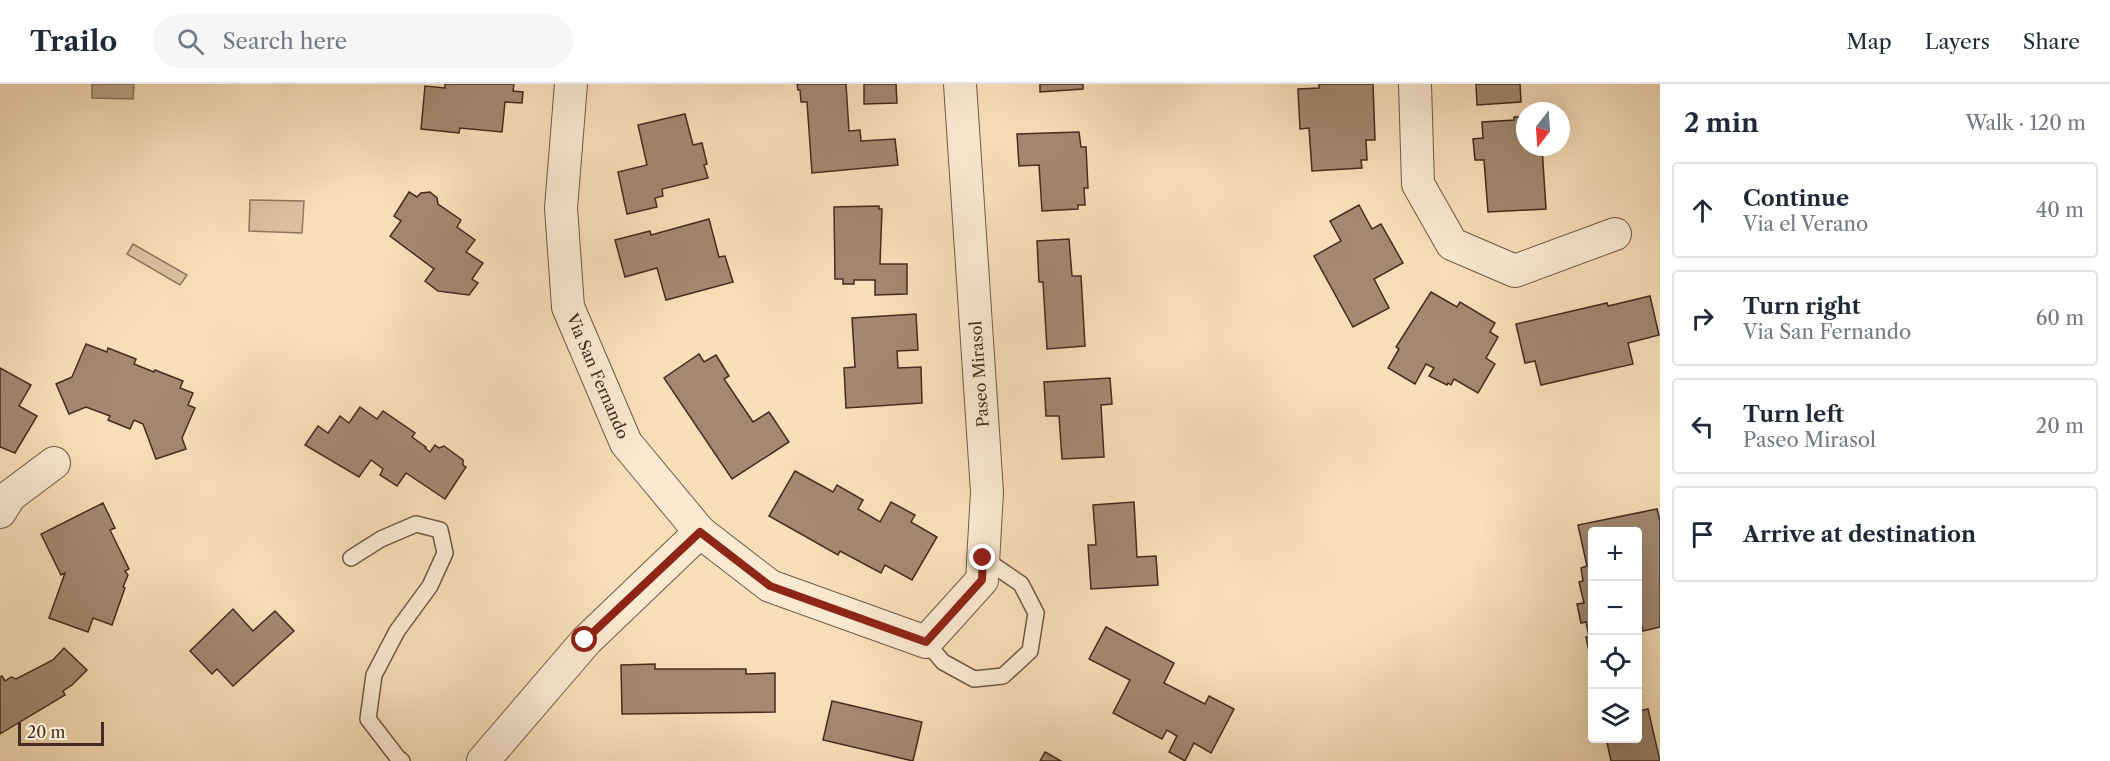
<!DOCTYPE html>
<meta charset="utf-8">
<style>
body{margin:0;font-family:"Libre Caslon Text",serif;background:#f6f6f7;color:#1f2937}
.controls{position:absolute;right:18px;bottom:18px;display:grid;overflow:hidden;border-radius:6px;box-shadow:0 6px 24px #0002}
.controls button{width:54px;height:54px;display:grid;place-items:center;padding:0;border:0;border-bottom:2px solid #e0e1e3;background:#fff;color:#1f2937;font:30px sans-serif}
.compass{position:absolute;left:1516px;top:18px;width:54px;height:54px;border-radius:50%;background:#fff;box-shadow:0 6px 24px #0002;rotate:197deg}
.scale{position:absolute;left:18px;bottom:15px;width:86px;box-sizing:border-box;padding-left:6px;border:3px solid #442c20;border-top:0;font-size:16px;line-height:21px;white-space:nowrap;color:#442c20;-webkit-text-stroke:4px #faead2;paint-order:stroke}
.stop{position:absolute;width:18px;height:18px;margin:-14px;border:4px solid #8f2418;border-radius:50%;background:#fff}
.stop.end{background:#8f2418;border-color:#fff;box-shadow:0 2px 6px #0008}
.list{margin:0;padding:0;list-style:none}
h2{display:flex;justify-content:space-between;align-items:center;height:78px;margin:0;padding:0 24px;font-size:26px}
h2 small{font-size:20px;font-weight:400;color:#747a83}
.list li{display:grid;grid-template-columns:39px 1fr auto;gap:18px;align-items:center;box-sizing:border-box;height:96px;margin:0 12px 12px;padding:0 12px;border:2px solid #e0e1e3;border-radius:6px}
.list b{display:block;font-size:22px;white-space:nowrap}
.list p{margin:0;font-size:20px;white-space:nowrap;color:#747a83}
.list em{font-size:20px;font-style:normal;color:#747a83}
.icon{flex:none;width:33px;height:33px;fill:none;stroke:currentColor;stroke-width:2;stroke-linecap:round;stroke-linejoin:round}
.map{position:relative;flex:none;width:1660px;height:677px;overflow:hidden}
header{display:flex;align-items:center;gap:36px;box-sizing:border-box;height:84px;padding:0 30px;background:#fff;border-bottom:2px solid #e0e1e3}
header strong{font-size:28px}
nav{display:flex;gap:33px;margin-inline-start:auto;font-size:21px}
.search{width:420px;height:54px;background:#f6f6f7;display:flex;align-items:center;gap:15px;box-sizing:border-box;padding:0 21px;border-radius:33px;color:#747a83;font-size:22px}
main{display:flex}
aside{flex:1;background:#fff}
.map>svg:first-child{display:block}
.green{fill:#d9c1a0;stroke:#8e7660;stroke-width:1.5}
.water{fill:#bba286;stroke:#8b735d;stroke-width:1.5}
.building{fill:#a28970;stroke:#442c20;stroke-width:1.5}
.lines{fill:none;stroke-linecap:round;stroke-linejoin:round}
.service-casing{stroke:#715946;stroke-width:18}
.minor-casing{stroke:#715946;stroke-width:34}
.service{stroke:#faead2;stroke-width:15}
.minor{stroke:#faead2;stroke-width:32}
.route{stroke:#8f2418;stroke-width:8}
.labels{text-anchor:middle;dominant-baseline:central;stroke-width:5;stroke-linejoin:round;paint-order:stroke}
.street-label{font-size:16px;fill:#442c20;stroke:#faead2}
</style>
<header>
<strong>Trailo</strong>
<div class="search"><svg class="icon" aria-label="search" viewBox="0 0 24 24"><circle cx="10" cy="10" r="6"/><path d="M15 15l6 6"/></svg>Search here</div>
<nav><a>Map</a><a>Layers</a><a>Share</a></nav>
</header>
<main>
<div class="map">
<svg width="1660" height="677" viewBox="0 0 1660 677">
<rect width="100%" height="100%" fill="#f8dfba"/>
<filter id="stains"><feTurbulence type="fractalNoise" baseFrequency=".00333" numOctaves="4"/><feColorMatrix values="0 0 0 0 .2 0 0 0 0 .09 0 0 0 0 .02 0 0 0 .5 -.17"/></filter>
<radialGradient id="worn" r=".72"><stop offset=".6" stop-color="#630" stop-opacity="0"/><stop offset="1" stop-color="#630" stop-opacity=".3"/></radialGradient>
<g class="green">
<path d="M 250,116 L 304,117 L 302,149 L 249,147 Z"/>
<path d="M 133,160 L 187,191 L 180,201 L 127,170 Z"/>
</g>
<path class="water" d="M 92,0 L 134,0 L 133,15 L 92,14 Z"/>
<g class="building">
<path d="M 445,0 L 514,0 L 513,7 L 523,8 L 522,19 L 505,18 L 502,48 L 460,44 L 459,49 L 421,45 L 425,2 L 445,4 Z"/>
<path d="M 797,0 L 846,0 L 849,47 L 860,46 L 861,57 L 895,55 L 898,81 L 812,89 L 807,18 L 801,18 L 800,6 L 798,6 Z"/>
<path d="M 864,0 L 896,0 L 897,19 L 864,20 Z"/>
<path d="M 1040,0 L 1083,0 L 1083,5 L 1040,8 Z"/>
<path d="M 1319,0 L 1373,0 L 1375,56 L 1366,56 L 1367,76 L 1361,76 L 1362,84 L 1312,87 L 1309,44 L 1300,45 L 1298,5 L 1319,4 Z"/>
<path d="M 1476,0 L 1520,0 L 1521,18 L 1477,21 Z"/>
<path d="M 685,30 L 693,61 L 702,59 L 707,80 L 704,81 L 708,94 L 662,105 L 663,112 L 655,114 L 657,123 L 627,130 L 618,88 L 647,81 L 638,41 Z"/>
<path d="M 1514,33 L 1525,33 L 1525,63 L 1542,63 L 1546,125 L 1488,128 L 1484,76 L 1475,76 L 1473,55 L 1483,54 L 1482,38 L 1514,36 Z"/>
<path d="M 1079,48 L 1081,63 L 1086,63 L 1088,104 L 1084,104 L 1085,121 L 1078,121 L 1078,125 L 1042,127 L 1039,81 L 1019,82 L 1017,50 Z"/>
<path d="M 409,108 L 417,113 L 421,109 L 430,108 L 437,114 L 438,120 L 461,136 L 457,143 L 475,156 L 466,168 L 483,179 L 472,195 L 478,199 L 469,211 L 438,207 L 425,197 L 434,185 L 390,152 L 401,137 L 394,132 Z"/>
<path d="M 1359,121 L 1372,145 L 1381,140 L 1403,179 L 1374,195 L 1389,224 L 1353,243 L 1314,172 L 1341,157 L 1330,137 Z"/>
<path d="M 879,122 L 879,125 L 882,125 L 880,180 L 907,180 L 907,210 L 875,211 L 875,196 L 854,196 L 854,200 L 843,200 L 843,195 L 835,195 L 834,123 Z"/>
<path d="M 709,135 L 719,173 L 725,172 L 733,198 L 666,216 L 657,184 L 625,193 L 615,156 L 650,147 L 651,151 Z"/>
<path d="M 1069,155 L 1072,192 L 1081,192 L 1085,262 L 1047,265 L 1043,198 L 1039,198 L 1037,157 Z"/>
<path d="M 1431,208 L 1457,223 L 1460,218 L 1495,239 L 1490,248 L 1498,253 L 1486,274 L 1495,280 L 1478,309 L 1454,295 L 1451,301 L 1448,299 L 1447,301 L 1429,292 L 1434,284 L 1426,280 L 1415,300 L 1388,284 L 1399,265 L 1396,263 Z"/>
<path d="M 1650,212 L 1659,251 L 1628,259 L 1633,280 L 1541,301 L 1535,277 L 1525,279 L 1516,240 L 1607,219 L 1608,222 Z"/>
<path d="M 916,230 L 918,266 L 897,267 L 898,284 L 921,283 L 922,319 L 846,324 L 844,284 L 855,283 L 852,234 Z"/>
<path d="M 86,260 L 107,268 L 108,264 L 136,275 L 134,280 L 154,288 L 155,286 L 183,297 L 180,304 L 193,309 L 188,321 L 195,324 L 182,354 L 186,365 L 156,375 L 143,340 L 134,336 L 130,345 L 108,336 L 110,332 L 86,323 L 69,330 L 56,300 L 72,293 Z"/>
<path d="M 699,270 L 704,278 L 716,271 L 729,292 L 724,295 L 753,338 L 769,328 L 789,358 L 732,395 L 664,294 Z"/>
<path d="M 0,284 L 31,301 L 19,322 L 37,332 L 15,369 L 0,363 Z"/>
<path d="M 1110,294 L 1112,320 L 1101,321 L 1104,373 L 1062,375 L 1059,332 L 1046,332 L 1044,298 Z"/>
<path d="M 360,323 L 377,335 L 383,327 L 415,349 L 412,353 L 426,363 L 425,364 L 430,368 L 435,361 L 439,364 L 444,362 L 463,376 L 463,381 L 466,383 L 445,415 L 406,389 L 397,402 L 380,391 L 383,385 L 371,376 L 359,393 L 305,361 L 318,342 L 328,349 L 340,332 L 349,339 Z"/>
<path d="M 795,387 L 833,408 L 837,401 L 863,416 L 858,425 L 880,438 L 891,418 L 915,431 L 911,438 L 937,453 L 912,496 L 885,481 L 881,489 L 840,467 L 838,471 L 769,432 Z"/>
<path d="M 1134,418 L 1137,473 L 1156,472 L 1158,501 L 1091,505 L 1088,461 L 1096,461 L 1093,421 Z"/>
<path d="M 103,419 L 115,444 L 110,446 L 129,485 L 125,487 L 128,491 L 123,503 L 125,504 L 112,541 L 93,534 L 88,548 L 49,534 L 65,489 L 61,491 L 41,450 Z"/>
<path d="M 1657,425 L 1660,437 L 1660,543 L 1643,547 L 1642,542 L 1638,543 L 1638,448 L 1592,448 L 1592,583 L 1586,553 L 1589,553 L 1586,538 L 1581,539 L 1577,520 L 1584,519 L 1579,498 L 1583,497 L 1581,484 L 1587,482 L 1578,441 Z"/>
<path d="M 233,525 L 253,547 L 275,527 L 294,547 L 233,602 L 217,585 L 212,590 L 190,567 Z"/>
<path d="M 1106,543 L 1174,579 L 1164,599 L 1205,620 L 1209,612 L 1234,625 L 1211,669 L 1194,659 L 1185,677 L 1169,668 L 1177,652 L 1167,646 L 1162,655 L 1113,629 L 1130,596 L 1089,575 Z"/>
<path d="M 64,564 L 87,586 L 72,601 L 63,607 L 65,611 L 0,650 L 0,593 L 2,592 L 5,597 L 11,593 L 16,595 L 53,576 Z"/>
<path d="M 655,580 L 655,585 L 746,585 L 746,590 L 775,589 L 775,628 L 622,630 L 621,581 Z"/>
<path d="M 832,617 L 922,638 L 913,677 L 823,656 Z"/>
<path d="M 1648,625 L 1660,677 L 1611,677 L 1606,654 L 1638,654 L 1638,627 Z"/>
<path d="M 1045,668 L 1061,677 L 1040,677 Z"/>
</g>
<g class="lines">
<defs>
<g id="service">
<path d="M 351,474 L 381,455 L 416,440 L 440,446 L 445,469 L 430,502 L 397,547 L 374,591 L 368,635 L 398,674 L 402,677"/>
<path d="M 926,558 L 943,578 L 974,595 L 1003,592 L 1030,567 L 1036,529 L 1021,500 L 983,474"/>
</g>
<g id="minor">
<path d="M 571,0 L 561,124 L 568,223 L 626,359 L 700,448 L 770,502 L 926,558 L 982,496 L 987,408 L 960,0"/>
<path d="M 1415,0 L 1418,100 L 1452,160 L 1515,187 L 1615,150"/>
<path d="M 0,428 L 10,412 L 54,379"/>
<path d="M 483,677 L 586,557 L 700,448"/>
</g>
</defs>
<use href="#service" class="service-casing"/>
<use href="#minor" class="minor-casing"/>
<use href="#service" class="service"/>
<use href="#minor" class="minor"/>
</g>
<g class="lines">
<path class="route" d="M 585,556 L 700,448 L 770,502 L 926,558 L 982,496 L 983,474"/>
</g>
<g class="labels">
<g class="street-label">
<text transform="translate(979 290) rotate(-94)">Paseo Mirasol</text>
<text transform="translate(598 292) rotate(67)">Via San Fernando</text>
</g>
</g>
<rect width="100%" height="100%" filter="url(#stains)"/>
<rect width="100%" height="100%" fill="url(#worn)"/>
</svg>
<div class="controls">
<button>+</button>
<button>−</button>
<button><svg class="icon" aria-label="locate" viewBox="0 0 24 24"><circle cx="12" cy="12" r="6"/><path d="M12 2v4M12 18v4M2 12h4M18 12h4"/></svg></button>
<button><svg class="icon" aria-label="layers" viewBox="0 0 24 24"><path d="M12 4l9 5-9 5-9-5zM3 14l9 5 9-5"/></svg></button>
</div>
<svg class="compass" viewBox="-18 -18 36 36"><path d="M0-13l5 13h-10z" fill="#e53935"/><path d="M0 13l5-13h-10z" fill="#747a83"/></svg>
<div class="scale">20 m</div>
<div class="stop" style="left:585px;top:556px"></div>
<div class="stop end" style="left:983px;top:474px"></div>
</div>
<aside>
<h2>2 min<small>Walk · 120 m</small></h2>
<ul class="list">
<li><svg class="icon" aria-label="ahead" viewBox="0 0 24 24"><path d="M12 20V5M6 11l6-6 6 6"/></svg><div><b>Continue</b><p>Via el Verano</p></div><em>40 m</em></li>
<li><svg class="icon" aria-label="right" viewBox="0 0 24 24"><path d="M7 20v-9h11M14 6l5 5-5 5"/></svg><div><b>Turn right</b><p>Via San Fernando</p></div><em>60 m</em></li>
<li><svg class="icon" aria-label="left" viewBox="0 0 24 24"><path d="M17 20v-9H6M10 6l-5 5 5 5"/></svg><div><b>Turn left</b><p>Paseo Mirasol</p></div><em>20 m</em></li>
<li><svg class="icon" aria-label="arrive" viewBox="0 0 24 24"><path d="M6 21V4h12l-3 4 3 4H6"/></svg><div><b>Arrive at destination</b></div></li>
</ul>
</aside>
</main>
